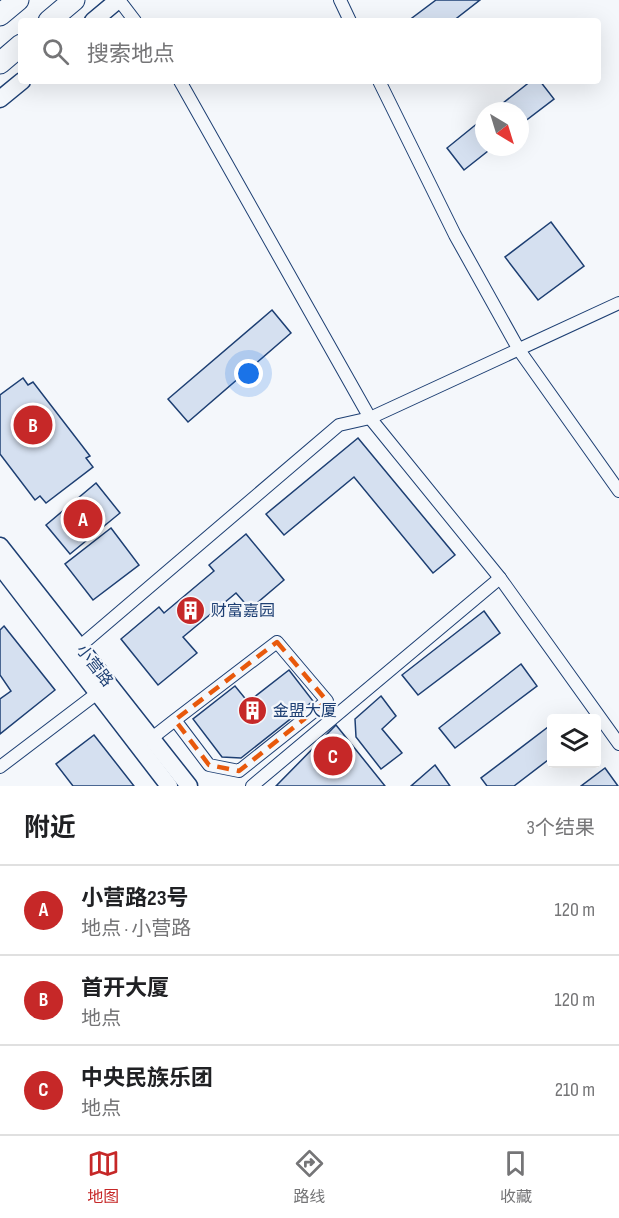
<!DOCTYPE html>
<html lang="zh">
<meta charset="utf-8">
<style>
body{margin:0;font-family:"Sofia Sans Condensed","Noto Sans SC",sans-serif;background:#f6f6f6;color:#202124}
.controls{position:absolute;right:18px;bottom:18px;display:grid;overflow:hidden;border-radius:6px;box-shadow:0 6px 24px #0002}
.controls button{width:54px;height:54px;display:grid;place-items:center;padding:0;border:0;border-bottom:2px solid #e0e0e0;background:#fff;color:#202124;font:30px sans-serif}
.compass{position:absolute;left:475px;top:102px;width:54px;height:54px;border-radius:50%;background:#fff;box-shadow:0 6px 24px #0002;rotate:142deg}
.you{position:absolute;left:249px;top:374px;width:21px;height:21px;margin:-15px;border:4px solid #fff;border-radius:50%;background:#1a73e8;box-shadow:0 0 0 9px #1a73e833}
.badge{display:grid;place-items:center;width:39px;height:39px;border-radius:50%;background:#c62828;color:#fff;font-size:20px;font-weight:700}
.pin{position:absolute;translate:-50% -50%;border:3px solid #fff;box-shadow:0 2px 6px #0006}
.list{margin:0;padding:0;list-style:none}
h2{display:flex;justify-content:space-between;align-items:center;height:78px;margin:0;padding:0 24px;font-size:26px}
h2 small{font-size:20px;font-weight:400;color:#757577}
.list li{display:grid;grid-template-columns:39px 1fr auto;gap:18px;align-items:center;box-sizing:border-box;height:90px;padding:0 24px;border-top:2px solid #e0e0e0}
.list b{display:block;font-size:22px;white-space:nowrap}
.list p{margin:0;font-size:20px;white-space:nowrap;color:#757577}
.list em{font-size:20px;font-style:normal;color:#757577}
.icon{flex:none;width:33px;height:33px;fill:none;stroke:currentColor;stroke-width:2;stroke-linecap:round;stroke-linejoin:round}
.map{position:relative;flex:none;width:619px;height:786px;overflow:hidden}
.search{position:absolute;background:#fff;box-shadow:0 6px 24px #0002;left:18px;right:18px;top:18px;height:66px;display:flex;align-items:center;gap:15px;box-sizing:border-box;padding:0 21px;border-radius:6px;color:#757577;font-size:22px}
.sheet{height:348px;background:#fff}
nav{display:flex;justify-content:space-around;align-items:center;box-sizing:border-box;height:84px;border-top:2px solid #e0e0e0;background:#fff;font-size:16px;color:#757577}
nav a{display:grid;justify-items:center;gap:3px}
nav .on{color:#c62828}
.map>svg:first-child{display:block}
.building{fill:#d5e0f0;stroke:#1d3f73;stroke-width:1.5}
.lines{fill:none;stroke-linecap:round;stroke-linejoin:round}
.street-casing{stroke:#1d3f73;stroke-width:14}
.secondary-casing{stroke:#1d3f73;stroke-width:19}
.highway-casing{stroke:#1d3f73;stroke-width:23}
.street{stroke:#f4f7fb;stroke-width:12}
.secondary{stroke:#f4f7fb;stroke-width:16}
.highway{stroke:#f4f7fb;stroke-width:21}
.marked{fill:none;stroke:#e8590c;stroke-width:4.5;stroke-dasharray:12 8;stroke-linejoin:round}
.labels{text-anchor:middle;dominant-baseline:central;stroke-width:4.5;stroke-linejoin:round;paint-order:stroke}
.poi-label{font-size:16px;fill:#1d3f73;stroke:#f4f7fb;text-anchor:start}
.street-label{font-size:16px;fill:#1d3f73;stroke:#f4f7fb}
</style>
<div class="map">
<svg width="619" height="786" viewBox="0 0 619 786">
<rect width="100%" height="100%" fill="#f4f7fb"/>
<g class="building">
<path d="M 436,0 L 480,0 L 453,21 L 408,21 Z"/>
<path d="M 531,81 L 540,81 L 554,99 L 520,125 L 520,111 L 493,111 Z"/>
<path d="M 484,118 L 484,147 L 493,147 L 464,170 L 447,148 Z"/>
<path d="M 551,222 L 584,266 L 538,300 L 505,257 Z"/>
<path d="M 272,310 L 291,333 L 188,422 L 168,399 Z"/>
<path d="M 23,378 L 28,385 L 33,382 L 90,456 L 86,458 L 93,467 L 46,503 L 40,496 L 35,500 L 0,454 L 0,395 Z"/>
<path d="M 358,438 L 455,555 L 433,573 L 354,477 L 284,535 L 266,514 Z"/>
<path d="M 96,483 L 120,513 L 70,554 L 46,525 Z"/>
<path d="M 111,528 L 139,565 L 93,600 L 65,564 Z"/>
<path d="M 246,534 L 284,580 L 250,609 L 236,593 L 183,637 L 197,653 L 158,685 L 121,639 L 159,607 L 164,613 L 214,571 L 209,565 Z"/>
<path d="M 484,611 L 500,633 L 418,695 L 402,675 Z"/>
<path d="M 4,626 L 55,690 L 0,734 L 0,699 L 11,691 L 0,675 L 0,630 Z"/>
<path d="M 521,664 L 537,686 L 455,748 L 439,728 Z"/>
<path d="M 289,670 L 313,701 L 241,758 L 222,757 L 193,719 L 235,686 L 248,702 Z"/>
<path d="M 381,696 L 396,716 L 382,729 L 402,753 L 381,769 L 356,737 L 355,719 Z"/>
<path d="M 552,724 L 552,757 L 514,786 L 487,786 L 481,778 Z"/>
<path d="M 336,725 L 385,786 L 276,786 Z"/>
<path d="M 94,735 L 134,786 L 73,786 L 56,764 Z"/>
<path d="M 435,765 L 450,786 L 411,786 Z"/>
<path d="M 605,768 L 618,786 L 581,786 Z"/>
</g>
<g class="lines">
<defs>
<g id="street">
<path d="M 119,0 L 135,21"/>
<path d="M 340,0 L 350,21"/>
<path d="M 180,81 L 370,418 L 500,578 L 619,744"/>
<path d="M 379,81 L 455,235 L 519,350 L 619,491"/>
<path d="M 79,655 L 79,647 L 339,425 L 370,418 L 619,303"/>
<path d="M 152,738 L 175,720 L 209,765 L 239,771 L 327,701 L 277,642 L 175,720"/>
<path d="M 0,767 L 104,688"/>
<path d="M 252,786 L 500,578"/>
</g>
<g id="secondary">
<path d="M 93,21 L 118,0"/>
<path d="M 0,99 L 22,81"/>
<path d="M 0,546 L 189,786"/>
<path d="M 0,566 L 169,786"/>
</g>
<g id="highway">
<path d="M 0,15 L 18,0"/>
<path d="M 49,21 L 74,0"/>
<path d="M 0,63 L 21,45"/>
</g>
</defs>
<use href="#street" class="street-casing"/>
<use href="#secondary" class="secondary-casing"/>
<use href="#highway" class="highway-casing"/>
<use href="#street" class="street"/>
<use href="#secondary" class="secondary"/>
<use href="#highway" class="highway"/>
</g>
<path class="marked" d="M 277,642 L 327,701 L 239,771 L 209,765 L 175,720 Z"/>
<defs>
<symbol id="building-disc" viewBox="-11 -11 22 22"><circle r="9.5" fill="#c62828" stroke="#f4f7fb"/><path d="M-4-6H4V6H1V3H-1V6H-4ZM-2.5-4.3h1.7v1.8h-1.7ZM.8-4.3h1.7v1.8H.8ZM-2.5-1h1.7V.8h-1.7ZM.8-1h1.7V.8H.8Z" fill="#fff"/></symbol>
</defs>
<g fill-rule="evenodd">
<use href="#building-disc" x="174" y="594" width="33" height="33"/>
<use href="#building-disc" x="236" y="694" width="33" height="33"/>
</g>
<g class="labels">
<g class="poi-label">
<text x="211" y="611">财富嘉园</text>
<text x="273" y="711">金盟大厦</text>
</g>
<g class="street-label">
<text transform="translate(94 666) rotate(52)">小营路</text>
</g>
</g>
</svg>
<div class="controls">
<button><svg class="icon" aria-label="layers" viewBox="0 0 24 24"><path d="M12 4l9 5-9 5-9-5zM3 14l9 5 9-5"/></svg></button>
</div>
<svg class="compass" viewBox="-18 -18 36 36"><path d="M0-13l5 13h-10z" fill="#e53935"/><path d="M0 13l5-13h-10z" fill="#757577"/></svg>
<div class="you"></div>
<div class="pin badge" style="left:83px;top:519px">A</div>
<div class="pin badge" style="left:33px;top:425px">B</div>
<div class="pin badge" style="left:333px;top:756px">C</div>
<div class="search"><svg class="icon" aria-label="search" viewBox="0 0 24 24"><circle cx="10" cy="10" r="6"/><path d="M15 15l6 6"/></svg>搜索地点</div>
</div>
<section class="sheet">
<h2>附近<small>3个结果</small></h2>
<ul class="list">
<li><span class="badge">A</span><div><b>小营路23号</b><p>地点 · 小营路</p></div><em>120 m</em></li>
<li><span class="badge">B</span><div><b>首开大厦</b><p>地点</p></div><em>120 m</em></li>
<li><span class="badge">C</span><div><b>中央民族乐团</b><p>地点</p></div><em>210 m</em></li>
</ul>
</section>
<nav>
<a class="on"><svg class="icon" aria-label="map" viewBox="0 0 24 24"><path d="M3 6l6-2 6 2 6-2v14l-6 2-6-2-6 2zM9 4v14M15 6v14"/></svg>地图</a>
<a><svg class="icon" aria-label="directions" viewBox="0 0 24 24"><path d="M12 3l9 9-9 9-9-9zM9 14v-3h6M13 9l2 2-2 2"/></svg>路线</a>
<a><svg class="icon" aria-label="saved" viewBox="0 0 24 24"><path d="M7 4h10v16l-5-4-5 4z"/></svg>收藏</a>
</nav>
